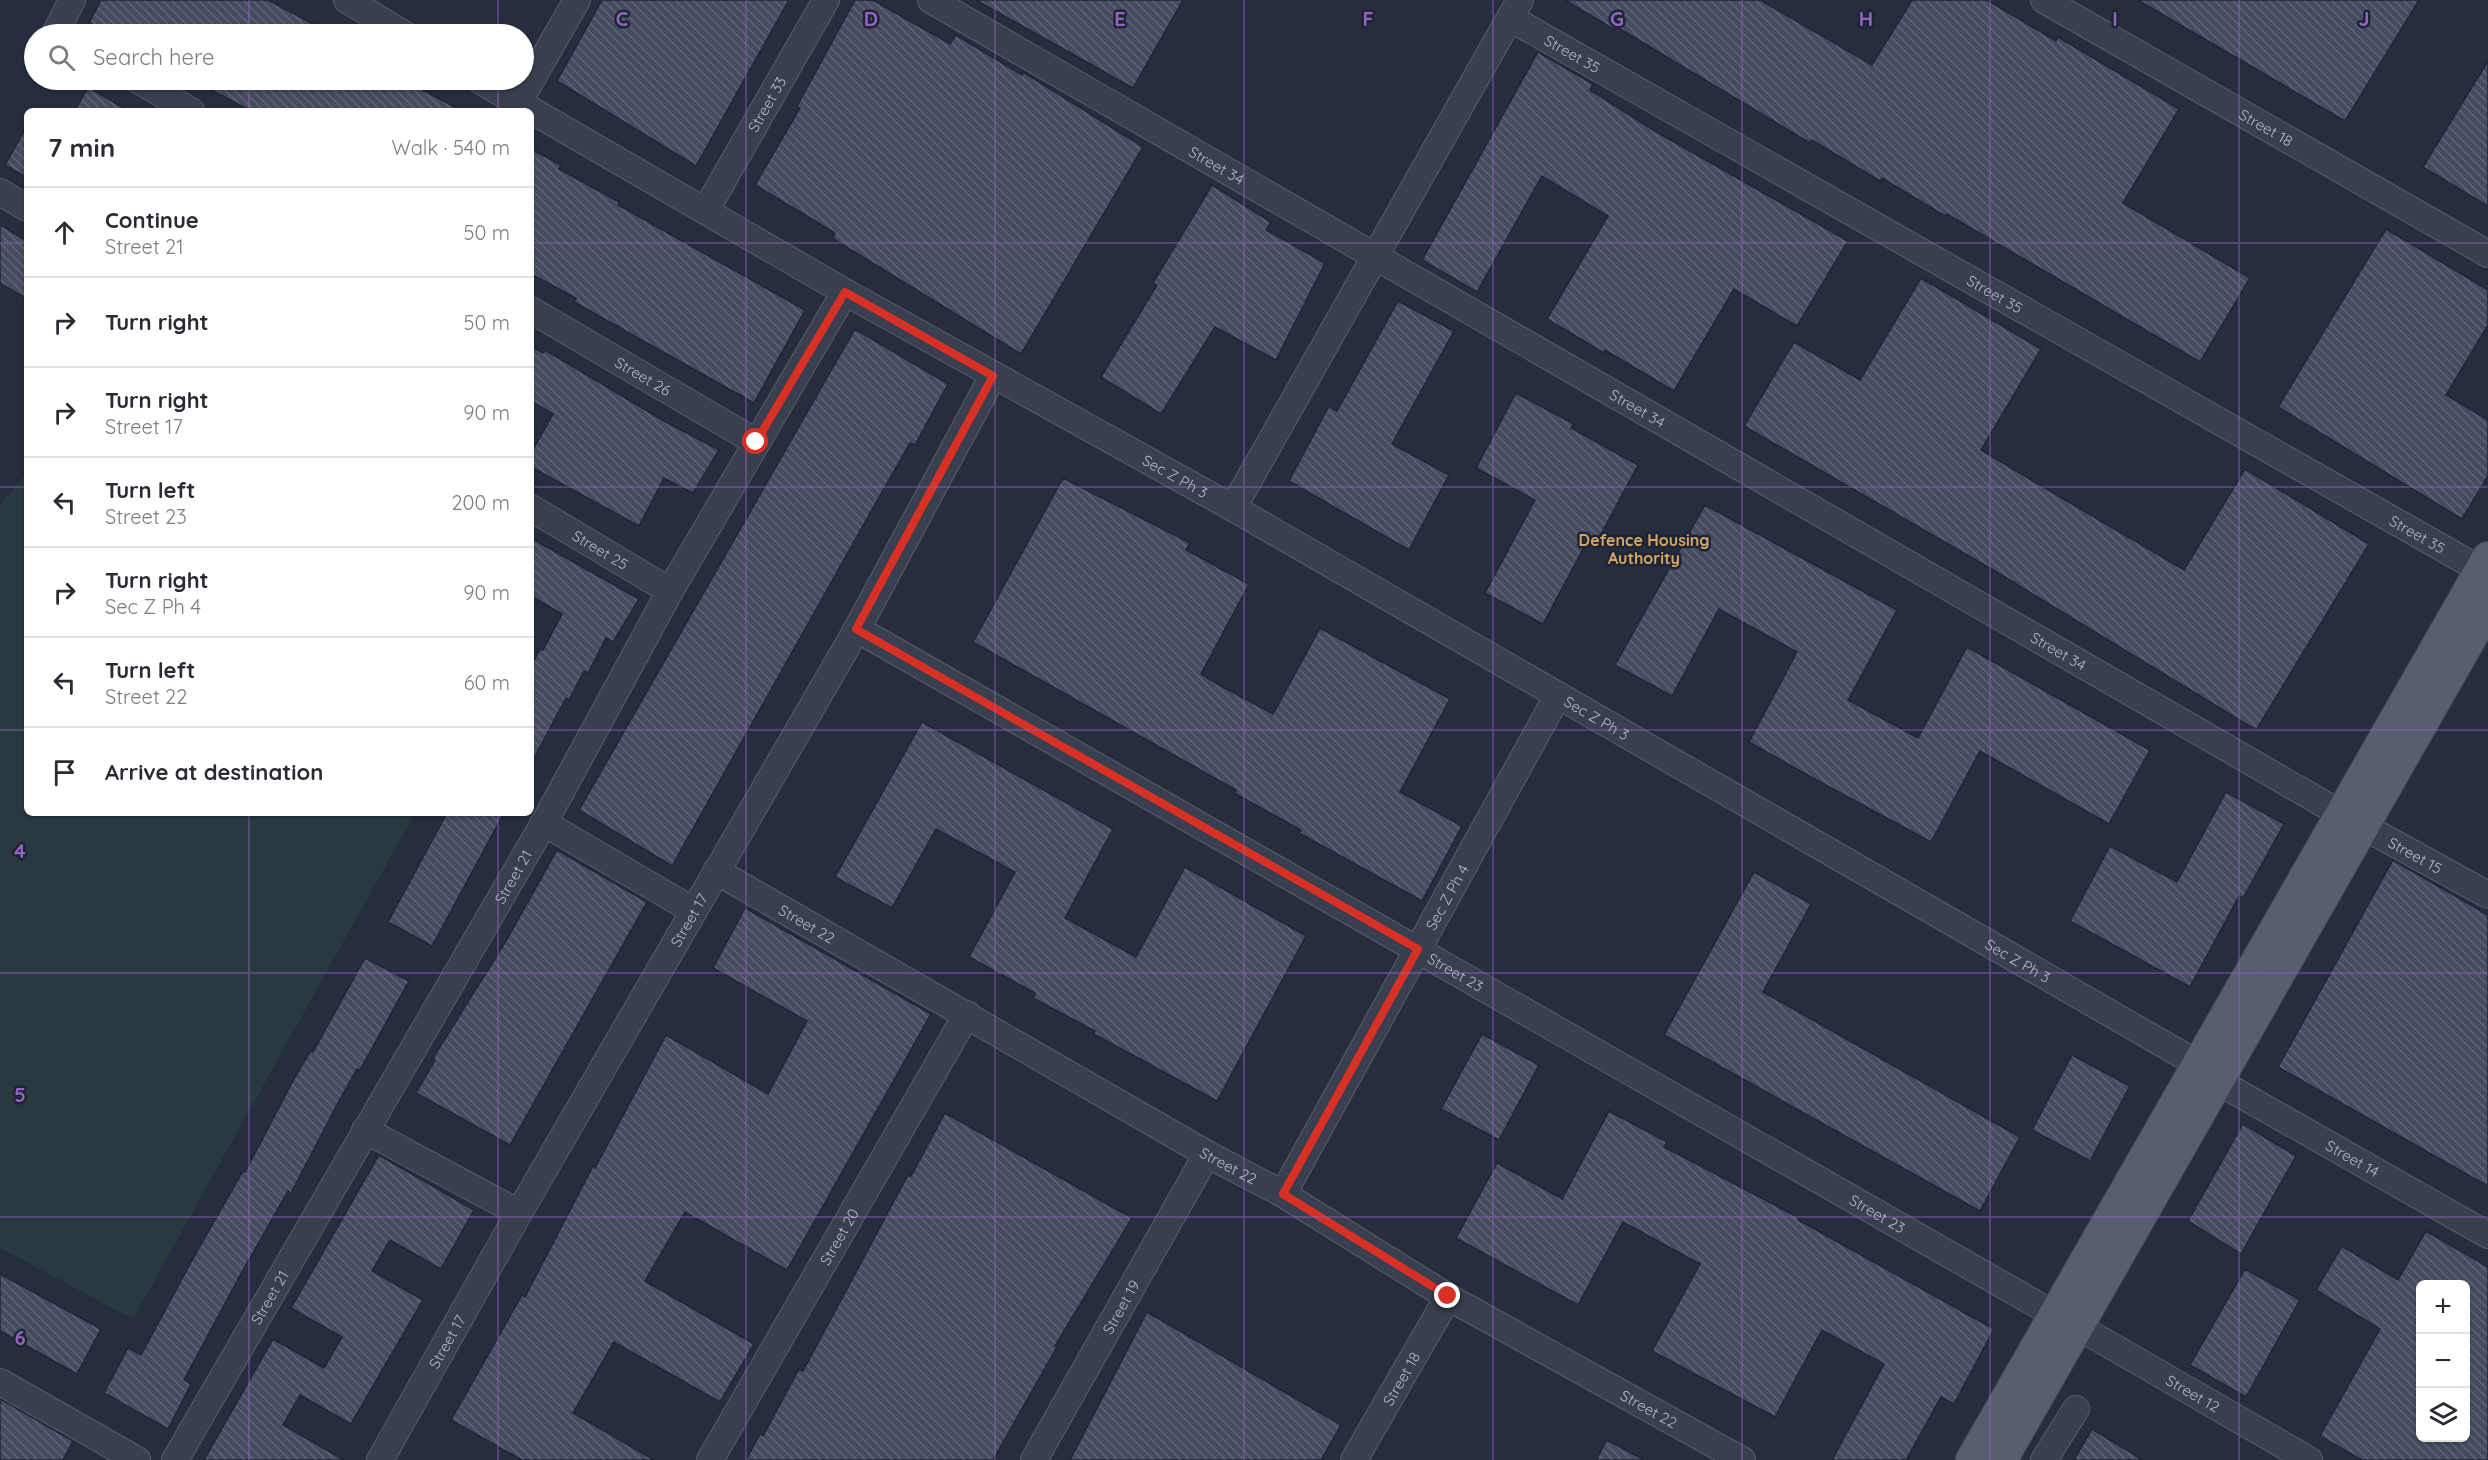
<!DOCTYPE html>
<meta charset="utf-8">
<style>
body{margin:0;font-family:Quicksand,sans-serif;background:#f2f2f3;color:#2b2b33}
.controls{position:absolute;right:18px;bottom:18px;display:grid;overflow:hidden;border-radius:9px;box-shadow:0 2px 4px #0004}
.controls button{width:54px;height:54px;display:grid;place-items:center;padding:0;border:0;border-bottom:2px solid #e1e1e2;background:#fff;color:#2b2b33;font:30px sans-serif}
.stop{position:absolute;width:18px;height:18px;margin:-14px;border:4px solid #d93025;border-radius:50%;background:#fff}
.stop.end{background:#d93025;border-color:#fff;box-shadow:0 2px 6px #0008}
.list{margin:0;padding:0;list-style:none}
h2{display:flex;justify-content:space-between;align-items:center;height:78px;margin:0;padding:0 24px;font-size:26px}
h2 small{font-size:20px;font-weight:400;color:#7c7c81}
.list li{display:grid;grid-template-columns:39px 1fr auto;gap:18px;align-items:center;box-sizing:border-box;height:90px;padding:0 24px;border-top:2px solid #e1e1e2}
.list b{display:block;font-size:22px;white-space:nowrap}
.list p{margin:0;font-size:20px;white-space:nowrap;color:#7c7c81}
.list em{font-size:20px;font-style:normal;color:#7c7c81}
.icon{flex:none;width:33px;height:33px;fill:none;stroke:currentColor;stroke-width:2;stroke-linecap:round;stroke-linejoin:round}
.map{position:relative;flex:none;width:2488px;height:1460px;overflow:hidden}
.search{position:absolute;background:#fff;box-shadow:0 2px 4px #0004;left:24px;top:24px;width:510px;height:66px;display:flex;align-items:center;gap:15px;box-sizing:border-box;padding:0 21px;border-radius:33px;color:#7c7c81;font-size:22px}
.panel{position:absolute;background:#fff;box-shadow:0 2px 4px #0004;left:24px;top:108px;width:510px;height:708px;border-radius:9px}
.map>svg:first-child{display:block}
.grass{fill:#283a40}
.building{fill:url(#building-back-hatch);stroke:#212636;stroke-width:1.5;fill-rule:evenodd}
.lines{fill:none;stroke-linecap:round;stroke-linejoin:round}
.minor-casing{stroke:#585d6d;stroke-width:28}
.major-casing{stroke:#434858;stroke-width:34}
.minor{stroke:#3a3f4f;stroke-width:26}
.major{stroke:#585e6f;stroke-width:32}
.route{stroke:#d93025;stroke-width:8}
.grid{fill:none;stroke:#9365c3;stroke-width:1.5;stroke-opacity:0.55}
.labels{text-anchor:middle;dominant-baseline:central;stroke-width:5;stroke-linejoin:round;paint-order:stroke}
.street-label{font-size:15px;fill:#b6bbca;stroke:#1f2434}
.neighbourhood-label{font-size:16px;font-weight:bold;fill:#d3a768;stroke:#1f2434}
.grid-label{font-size:20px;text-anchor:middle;font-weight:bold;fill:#9365c3;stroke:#1f2434;stroke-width:5;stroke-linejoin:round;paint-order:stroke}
</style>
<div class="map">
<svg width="2488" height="1460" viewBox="0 0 2488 1460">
<defs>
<pattern id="building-back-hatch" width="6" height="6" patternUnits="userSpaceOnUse" patternTransform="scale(1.5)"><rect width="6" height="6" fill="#454c61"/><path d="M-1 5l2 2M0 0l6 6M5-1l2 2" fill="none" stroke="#5e6476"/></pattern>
</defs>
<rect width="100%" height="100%" fill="#262d3f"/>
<path class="grass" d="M 27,473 L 27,813 L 415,813 L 133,1319 L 0,1248 L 0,505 Z"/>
<g class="building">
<path d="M 101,0 L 268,0 L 332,34 L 110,34 L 89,23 Z"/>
<path d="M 602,0 L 789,0 L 696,166 L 557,81 Z"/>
<path d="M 855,0 L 873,0 L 950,44 L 956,35 L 1022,75 L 1023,72 L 1143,147 L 1021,354 L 832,238 L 835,233 L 755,185 L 800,108 L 797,106 Z"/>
<path d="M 976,0 L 1183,0 L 1133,88 Z"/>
<path d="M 1565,0 L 1760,0 L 1872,65 L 1912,0 L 1987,0 L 2056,41 L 2058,37 L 2179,109 L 2123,203 L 2250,278 L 2200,362 L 1947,214 L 1945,216 L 1882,178 L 1880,181 L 1812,140 L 1810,143 L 1617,27 L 1615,30 Z"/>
<path d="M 2138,0 L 2419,0 L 2345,121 Z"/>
<path d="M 1538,52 L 1593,84 L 1590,90 L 1653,130 L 1848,241 L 1797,326 L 1734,289 L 1674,391 L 1605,350 L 1604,353 L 1547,319 L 1608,216 L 1542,176 L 1477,292 L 1422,260 Z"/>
<path d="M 2488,61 L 2488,206 L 2423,167 Z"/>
<path d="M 193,80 L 404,80 L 462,111 L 251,111 Z"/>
<path d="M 88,87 L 129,111 L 75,111 Z"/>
<path d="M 27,126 L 27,178 L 5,165 Z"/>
<path d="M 531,149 L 561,165 L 559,169 L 619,202 L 618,205 L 805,310 L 754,403 L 574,302 L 576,298 L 531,274 Z"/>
<path d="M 1212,185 L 1271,222 L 1266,230 L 1325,263 L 1276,360 L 1215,327 L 1161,414 L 1101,377 L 1157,285 L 1153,283 Z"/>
<path d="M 0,225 L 27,241 L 27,299 L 0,283 Z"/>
<path d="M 2386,229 L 2488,290 L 2488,325 L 2446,395 L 2488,420 L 2488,476 L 2462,519 L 2278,407 Z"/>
<path d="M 1921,278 L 2041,349 L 1981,450 L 2055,494 L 2184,570 L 2245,469 L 2369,544 L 2256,730 L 1995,571 L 1744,426 L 1794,342 L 1860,380 Z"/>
<path d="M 1398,301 L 1454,331 L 1392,444 L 1449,475 L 1409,550 L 1289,481 L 1329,406 L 1337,411 Z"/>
<path d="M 855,329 L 948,384 L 915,445 L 910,443 L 878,499 L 672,866 L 579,810 Z"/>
<path d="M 531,346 L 543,353 L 545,350 L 664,421 L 719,450 L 693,493 L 664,478 L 639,526 L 531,467 L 531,453 L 553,414 L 531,401 Z"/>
<path d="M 1516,393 L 1574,424 L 1571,428 L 1638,465 L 1598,540 L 1590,536 L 1543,624 L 1485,593 L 1535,500 L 1476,468 Z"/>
<path d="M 1063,478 L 1190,543 L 1186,550 L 1249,584 L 1201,674 L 1219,685 L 1273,714 L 1320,628 L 1450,699 L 1400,792 L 1462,826 L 1422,901 L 1299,833 L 1301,830 L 1234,793 L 1236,790 L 973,642 Z"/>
<path d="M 1705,505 L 1897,610 L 1848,700 L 1918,738 L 1967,647 L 2150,750 L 2109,824 L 1980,751 L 1931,842 L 1811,777 L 1749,742 L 1797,652 L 1719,609 L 1672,696 L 1615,665 Z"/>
<path d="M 531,538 L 639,599 L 613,642 L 606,638 L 588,673 L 584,671 L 569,700 L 566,698 L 531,764 L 531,666 L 540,649 L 543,650 L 562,614 L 531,596 Z"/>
<path d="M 922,722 L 1113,829 L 1065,918 L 1136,957 L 1185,867 L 1306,936 L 1217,1101 L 1094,1034 L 1095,1031 L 1033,998 L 1035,993 L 969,957 L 1015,872 L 936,829 L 892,908 L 835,877 Z"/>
<path d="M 2226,792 L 2284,824 L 2243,898 L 2239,896 L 2190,987 L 2070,921 L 2110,846 L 2177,882 Z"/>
<path d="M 447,813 L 504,813 L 432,946 L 388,922 Z"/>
<path d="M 557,850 L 647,902 L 510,1145 L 416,1093 L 435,1060 L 433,1058 L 506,941 Z"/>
<path d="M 2393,860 L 2488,915 L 2488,1186 L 2278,1067 Z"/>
<path d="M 1754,872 L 1811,904 L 1763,992 L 2020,1137 L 1980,1211 L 1664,1035 Z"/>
<path d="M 745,908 L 931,1014 L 787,1270 L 685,1212 L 645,1281 L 754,1344 L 720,1402 L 614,1342 L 573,1413 L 654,1460 L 522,1460 L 451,1420 L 522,1295 L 525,1297 L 593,1166 L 595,1168 L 666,1035 L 768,1094 L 807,1021 L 713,968 Z"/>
<path d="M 365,958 L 409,981 L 360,1070 L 357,1069 L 339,1101 L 291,1193 L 288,1191 L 237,1281 L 184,1380 L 191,1384 L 168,1429 L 104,1393 L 128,1348 L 141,1355 L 191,1262 L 243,1171 L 245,1172 L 294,1079 L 311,1050 L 313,1052 Z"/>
<path d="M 1482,1034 L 1539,1065 L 1499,1140 L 1441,1109 Z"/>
<path d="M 2072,1055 L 2130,1086 L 2090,1161 L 2032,1130 Z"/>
<path d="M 1609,1111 L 1667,1142 L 1664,1147 L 1799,1218 L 1798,1220 L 1994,1329 L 1954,1404 L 1941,1397 L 1906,1460 L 1832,1460 L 1884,1364 L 1822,1330 L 1775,1417 L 1652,1351 L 1700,1264 L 1623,1222 L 1578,1305 L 1456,1238 L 1497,1163 L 1562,1199 Z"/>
<path d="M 945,1113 L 1132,1218 L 1055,1346 L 1057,1347 L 993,1460 L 746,1460 L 760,1434 L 763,1436 L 799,1369 L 803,1371 L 908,1175 L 911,1176 Z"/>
<path d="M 2243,1124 L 2296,1156 L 2241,1254 L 2188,1221 Z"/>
<path d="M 379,1155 L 474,1210 L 441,1269 L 390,1240 L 372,1271 L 423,1300 L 351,1424 L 300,1395 L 283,1425 L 344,1460 L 204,1460 L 273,1339 L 324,1368 L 342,1337 L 291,1308 Z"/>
<path d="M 2426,1231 L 2488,1267 L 2488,1460 L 2362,1460 L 2320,1436 L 2380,1329 L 2316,1290 L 2342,1246 L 2398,1280 ZM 2421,1284 L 2466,1284 L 2466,1437 L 2421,1437 Z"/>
<path d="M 2245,1269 L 2300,1300 L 2246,1397 L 2190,1365 Z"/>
<path d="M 0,1274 L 101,1329 L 77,1374 L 0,1331 Z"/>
<path d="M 1147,1312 L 1341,1425 L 1321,1460 L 1070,1460 Z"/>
<path d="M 0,1399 L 73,1441 L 63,1460 L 0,1460 Z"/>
<path d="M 2092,1429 L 2143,1460 L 2074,1460 Z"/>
<path d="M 1607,1440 L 1644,1460 L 1596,1460 Z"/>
</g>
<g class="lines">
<defs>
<g id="minor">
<path d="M 347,0 L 404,34"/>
<path id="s1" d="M 931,0 L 2343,815 L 2488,895"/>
<path id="s2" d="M 2044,0 L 2488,254"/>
<path id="s3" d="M 1510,18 L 2481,570"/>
<path d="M 61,34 L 56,32 L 72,0"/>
<path d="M 138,80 L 191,111"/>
<path id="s4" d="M 479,80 L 845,292 L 1233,508 L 2198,1064"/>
<path d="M 518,103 L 577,0"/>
<path d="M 0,192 L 27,208"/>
<path id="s5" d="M 706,210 L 826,0"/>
<path id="s6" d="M 531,310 L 756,442"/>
<path id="s7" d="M 531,508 L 670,591"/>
<path d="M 1233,508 L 1520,0"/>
<path id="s8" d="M 857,629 L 2055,1315"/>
<path d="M 544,823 L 694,911"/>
<path id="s9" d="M 716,871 L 1207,1154 L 1283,1194 L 1448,1297 L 1742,1460"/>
<path id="s10" d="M 2217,1081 L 2488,1235"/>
<path d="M 365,1130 L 519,1213"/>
<path id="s11" d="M 1283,1194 L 1558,695"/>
<path id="s12" d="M 2077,1326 L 2309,1460"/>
<path d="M 0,1382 L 137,1460"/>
<path id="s13" d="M 175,1460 L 544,823 L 670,591 L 845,292"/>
<path id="s14" d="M 380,1460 L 519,1213 L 857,629 L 993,376"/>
<path id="s15" d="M 710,1460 L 967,1014"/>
<path id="s16" d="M 1034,1460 L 1207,1154"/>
<path id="s17" d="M 1354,1460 L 1448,1297"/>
<path d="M 2044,1460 L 2076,1409"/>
</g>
<g id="major">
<path d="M 1972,1460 L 2488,558"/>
<path d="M 2001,1460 L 2488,607"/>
</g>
</defs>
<use href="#minor" class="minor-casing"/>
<use href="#major" class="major-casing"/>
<use href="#minor" class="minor"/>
<use href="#major" class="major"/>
</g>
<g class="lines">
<path class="route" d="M 756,442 L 845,292 L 993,376 L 856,629 L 1418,949 L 1283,1194 L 1448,1296"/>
</g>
<path class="grid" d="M 249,0 L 249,34M 498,0 L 498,34M 746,0 L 746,1460M 995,0 L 995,1460M 1244,0 L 1244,1460M 1493,0 L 1493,1460M 1742,0 L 1742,1460M 1990,0 L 1990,1460M 2239,0 L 2239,1460M 249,80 L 249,111M 498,80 L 498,111M 0,243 L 27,243M 531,243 L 2488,243M 0,487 L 27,487M 531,487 L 2488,487M 0,730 L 27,730M 531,730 L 2488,730M 249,813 L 249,1460M 498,813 L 498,1460M 0,973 L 2488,973M 0,1217 L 2488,1217"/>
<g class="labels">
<g class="street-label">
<text stroke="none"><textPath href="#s3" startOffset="72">Street 35</textPath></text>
<text stroke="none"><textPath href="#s5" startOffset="122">Street 33</textPath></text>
<text stroke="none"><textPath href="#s2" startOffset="256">Street 18</textPath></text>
<text stroke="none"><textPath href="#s1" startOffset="330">Street 34</textPath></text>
<text stroke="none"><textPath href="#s3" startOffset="558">Street 35</textPath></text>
<text stroke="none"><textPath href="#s6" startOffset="130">Street 26</textPath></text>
<text stroke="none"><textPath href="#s1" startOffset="816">Street 34</textPath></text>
<text stroke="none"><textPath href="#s4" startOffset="801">Sec Z Ph 3</textPath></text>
<text stroke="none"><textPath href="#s3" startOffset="1044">Street 35</textPath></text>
<text stroke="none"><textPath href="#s7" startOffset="81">Street 25</textPath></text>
<text stroke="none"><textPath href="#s1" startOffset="1302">Street 34</textPath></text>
<text stroke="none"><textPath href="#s4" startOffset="1287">Sec Z Ph 3</textPath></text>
<text stroke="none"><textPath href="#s1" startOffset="1713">Street 15</textPath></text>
<text stroke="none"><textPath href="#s13" startOffset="674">Street 21</textPath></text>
<text stroke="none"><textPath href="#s11" startOffset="339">Sec Z Ph 4</textPath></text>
<text stroke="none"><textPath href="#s14" startOffset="622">Street 17</textPath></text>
<text stroke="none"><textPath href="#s9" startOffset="105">Street 22</textPath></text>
<text stroke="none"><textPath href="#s4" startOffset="1773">Sec Z Ph 3</textPath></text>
<text stroke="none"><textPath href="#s8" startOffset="690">Street 23</textPath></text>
<text stroke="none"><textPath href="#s10" startOffset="156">Street 14</textPath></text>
<text stroke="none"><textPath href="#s9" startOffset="591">Street 22</textPath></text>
<text stroke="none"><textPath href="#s8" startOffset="1176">Street 23</textPath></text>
<text stroke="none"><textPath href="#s15" startOffset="258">Street 20</textPath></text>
<text stroke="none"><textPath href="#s13" startOffset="188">Street 21</textPath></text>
<text stroke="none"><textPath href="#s16" startOffset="176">Street 19</textPath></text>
<text stroke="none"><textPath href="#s14" startOffset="136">Street 17</textPath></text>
<text stroke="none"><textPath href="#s17" startOffset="94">Street 18</textPath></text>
<text stroke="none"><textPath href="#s12" startOffset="134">Street 12</textPath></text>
<text stroke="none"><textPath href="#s9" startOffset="1077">Street 22</textPath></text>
</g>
<g class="neighbourhood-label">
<text x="1644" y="540">Defence Housing<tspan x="1644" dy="18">Authority</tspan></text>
</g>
</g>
<g class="grid-label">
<text x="622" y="26">C</text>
<text x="871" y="26">D</text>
<text x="1120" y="26">E</text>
<text x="1368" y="26">F</text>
<text x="1617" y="26">G</text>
<text x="1866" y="26">H</text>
<text x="2115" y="26">I</text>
<text x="2364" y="26">J</text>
<text x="20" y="858">4</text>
<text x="20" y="1102">5</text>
<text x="20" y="1345">6</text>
</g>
</svg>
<div class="controls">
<button>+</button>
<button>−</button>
<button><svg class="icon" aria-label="layers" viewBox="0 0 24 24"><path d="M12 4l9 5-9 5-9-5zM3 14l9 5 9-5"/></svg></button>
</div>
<div class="stop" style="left:756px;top:442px"></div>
<div class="stop end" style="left:1448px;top:1296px"></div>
<div class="search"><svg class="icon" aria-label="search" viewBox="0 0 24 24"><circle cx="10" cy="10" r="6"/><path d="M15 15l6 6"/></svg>Search here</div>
<section class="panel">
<h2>7 min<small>Walk · 540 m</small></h2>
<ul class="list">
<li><svg class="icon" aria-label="ahead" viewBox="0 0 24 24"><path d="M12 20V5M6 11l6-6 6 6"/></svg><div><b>Continue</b><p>Street 21</p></div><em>50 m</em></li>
<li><svg class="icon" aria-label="right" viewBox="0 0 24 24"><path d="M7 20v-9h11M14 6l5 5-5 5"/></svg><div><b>Turn right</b></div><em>50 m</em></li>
<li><svg class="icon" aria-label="right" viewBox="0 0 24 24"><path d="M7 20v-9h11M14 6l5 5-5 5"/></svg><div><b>Turn right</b><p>Street 17</p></div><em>90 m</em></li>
<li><svg class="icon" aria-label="left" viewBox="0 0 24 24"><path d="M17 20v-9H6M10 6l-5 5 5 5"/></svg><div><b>Turn left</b><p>Street 23</p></div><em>200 m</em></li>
<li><svg class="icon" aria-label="right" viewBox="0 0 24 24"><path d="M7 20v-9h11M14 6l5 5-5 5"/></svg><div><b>Turn right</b><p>Sec Z Ph 4</p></div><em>90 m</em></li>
<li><svg class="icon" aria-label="left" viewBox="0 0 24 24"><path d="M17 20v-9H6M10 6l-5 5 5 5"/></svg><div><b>Turn left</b><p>Street 22</p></div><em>60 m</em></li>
<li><svg class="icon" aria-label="arrive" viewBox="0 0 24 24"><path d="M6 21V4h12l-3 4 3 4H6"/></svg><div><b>Arrive at destination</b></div></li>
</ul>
</section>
</div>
